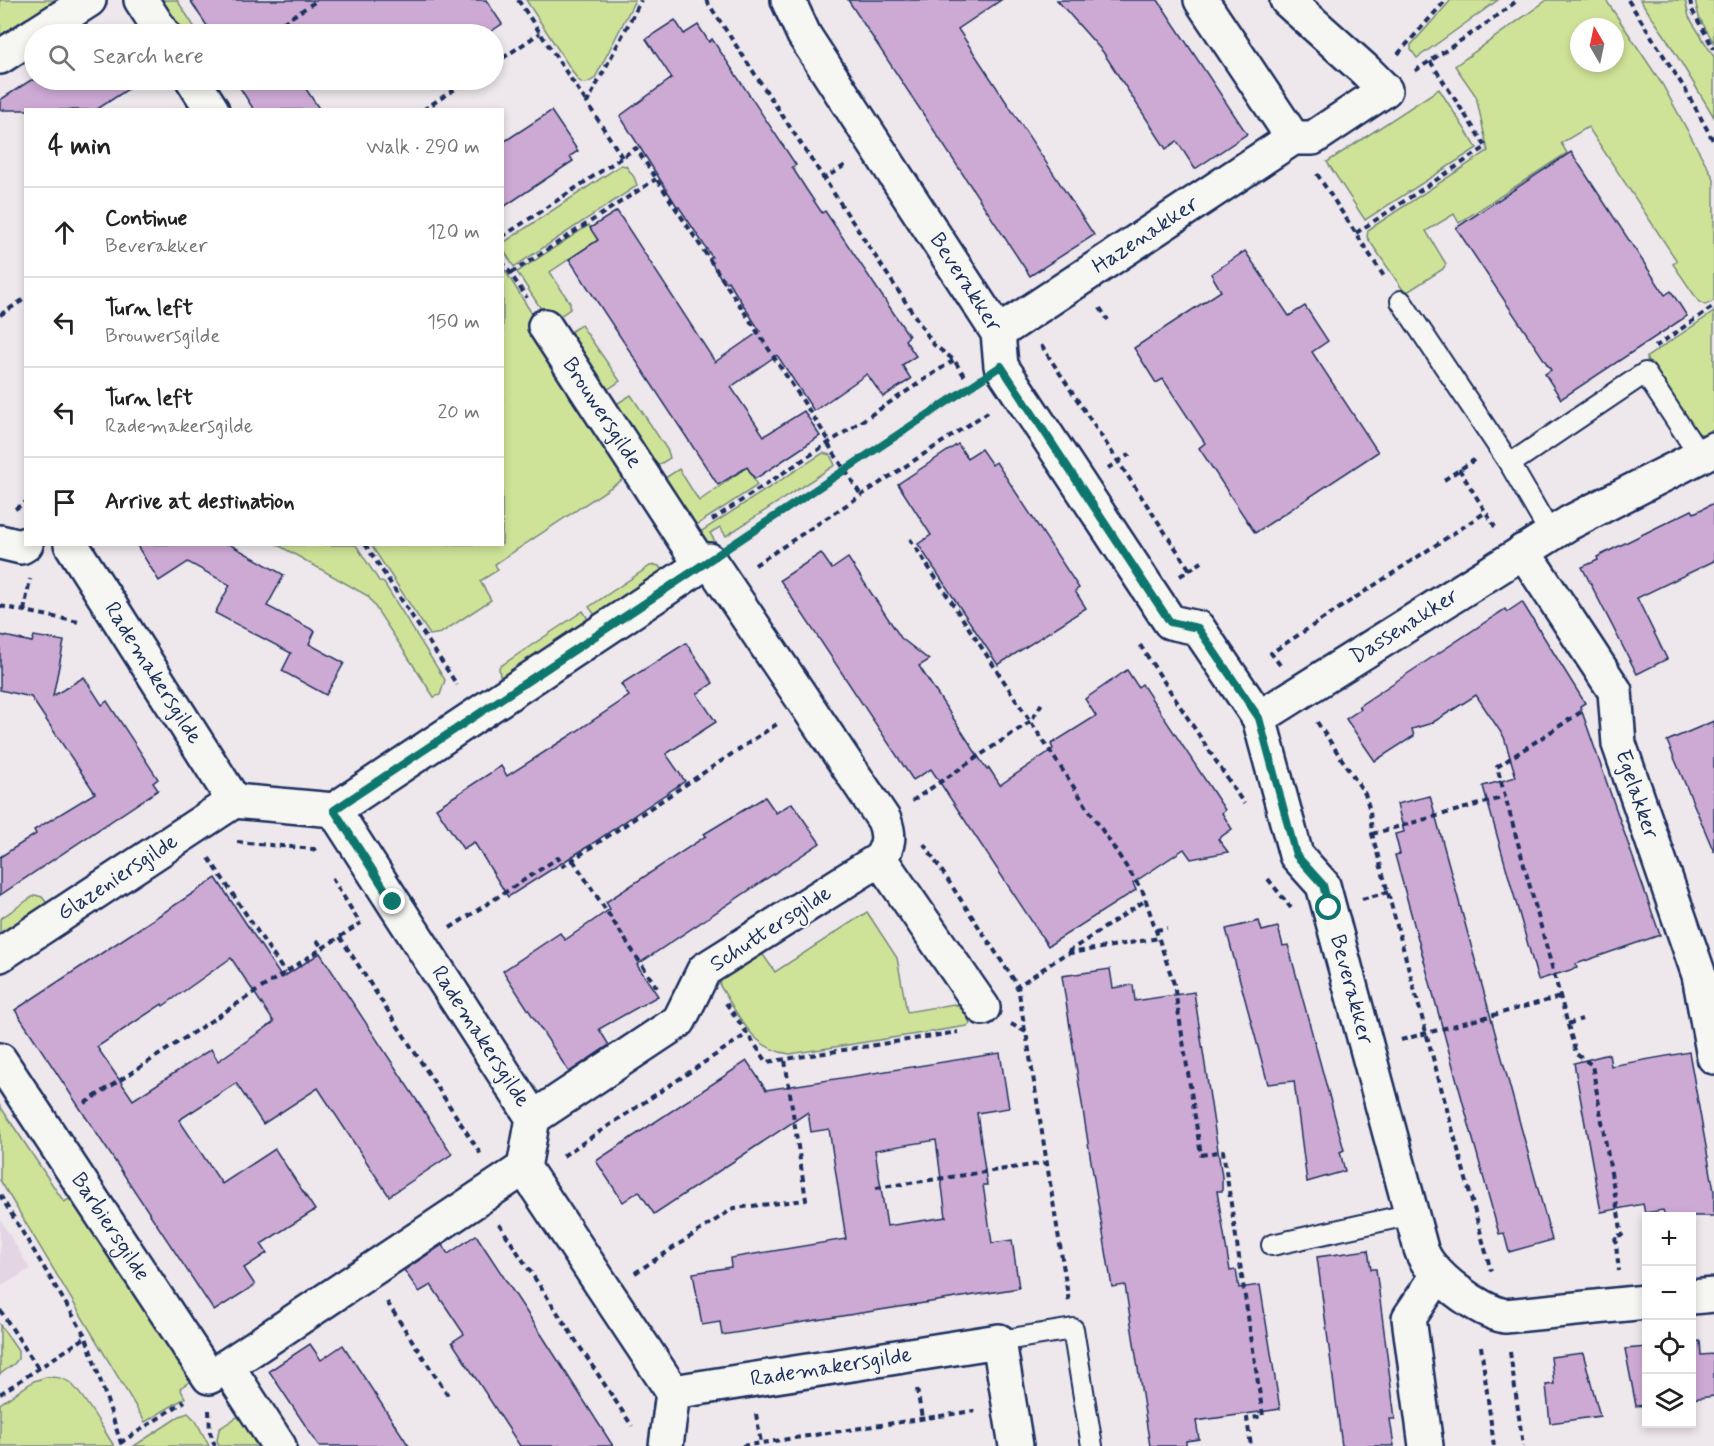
<!DOCTYPE html>
<meta charset="utf-8">
<style>
body{margin:0;font-family:Mynerve,sans-serif;background:#f6f6f6;color:#222}
.controls{position:absolute;right:18px;bottom:18px;display:grid;overflow:hidden;border-radius:0px;box-shadow:0 3px 9px #0003}
.controls button{width:54px;height:54px;display:grid;place-items:center;padding:0;border:0;border-bottom:2px solid #e0e0e0;background:#fff;color:#222;font:30px sans-serif}
.compass{position:absolute;left:1570px;top:18px;width:54px;height:54px;border-radius:50%;background:#fff;box-shadow:0 3px 9px #0003;rotate:351deg}
.stop{position:absolute;width:18px;height:18px;margin:-14px;border:4px solid #0f766e;border-radius:50%;background:#fff}
.stop.end{background:#0f766e;border-color:#fff;box-shadow:0 2px 6px #0008}
.list{margin:0;padding:0;list-style:none}
h2{display:flex;justify-content:space-between;align-items:center;height:78px;margin:0;padding:0 24px;font-size:26px}
h2 small{font-size:20px;font-weight:400;color:#767676}
.list li{display:grid;grid-template-columns:39px 1fr auto;gap:18px;align-items:center;box-sizing:border-box;height:90px;padding:0 24px;border-top:2px solid #e0e0e0}
.list b{display:block;font-size:22px;white-space:nowrap}
.list p{margin:0;font-size:20px;white-space:nowrap;color:#767676}
.list em{font-size:20px;font-style:normal;color:#767676}
.icon{flex:none;width:33px;height:33px;fill:none;stroke:currentColor;stroke-width:2;stroke-linecap:round;stroke-linejoin:round}
.map{position:relative;flex:none;width:1714px;height:1446px;overflow:hidden}
.search{position:absolute;background:#fff;box-shadow:0 3px 9px #0003;left:24px;top:24px;width:480px;height:66px;display:flex;align-items:center;gap:15px;box-sizing:border-box;padding:0 21px;border-radius:33px;color:#767676;font-size:22px}
.panel{position:absolute;background:#fff;box-shadow:0 3px 9px #0003;left:24px;top:108px;width:480px;height:438px;border-radius:0px}
.map>svg:first-child{display:block}
.built{fill:#e4d5e5}
.green{fill:#cfe398;stroke:#75897b;stroke-width:1.5;fill-rule:evenodd}
.building{fill:#cdaad4;stroke:#1b2f5e;stroke-width:1.5;fill-rule:evenodd}
.lines{fill:none;stroke-linecap:round;stroke-linejoin:round}
.lane-casing{stroke:#1b2f5e;stroke-width:24}
.street-casing{stroke:#1b2f5e;stroke-width:38}
.path{stroke:#1b2f5e;stroke-width:4;stroke-dasharray:6 4.5;stroke-linecap:butt}
.lane{stroke:#f6f6f2;stroke-width:20}
.street{stroke:#f6f6f2;stroke-width:33}
.route{stroke:#0f766e;stroke-width:8}
.labels{text-anchor:middle;dominant-baseline:central;stroke-width:4.5;stroke-linejoin:round;paint-order:stroke}
.street-label{font-size:22px;fill:#1b2f5e;stroke:#f6f6f2}
</style>
<div class="map">
<svg width="1714" height="1446" viewBox="0 0 1714 1446">
<rect width="100%" height="100%" fill="#eee7ec"/>
<filter id="ink" filterUnits="userSpaceOnUse"><feTurbulence type="fractalNoise" baseFrequency=".0167" numOctaves="2"/><feDisplacementMap in="SourceGraphic" scale="12" xChannelSelector="R" yChannelSelector="G"/><feConvolveMatrix kernelMatrix="1 2 1 2 8 2 1 2 1" color-interpolation-filters="sRGB"/></filter>
<g filter="url(#ink)">
<path class="built" d="M 0,1219 L 30,1269 L 0,1287 Z"/>
<g class="green">
<path d="M 0,0 L 70,0 L 0,43 Z"/>
<path d="M 154,0 L 177,0 L 199,34 L 177,34 Z"/>
<path d="M 526,0 L 635,0 L 595,78 C 589,83 584,85 578,80 Z"/>
<path d="M 1451,0 L 1498,0 L 1417,58 L 1411,50 L 1411,45 Z"/>
<path d="M 1547,0 L 1606,0 L 1662,84 L 1714,179 L 1714,301 L 1705,305 L 1699,302 L 1673,264 L 1677,261 L 1588,127 L 1561,143 L 1567,153 L 1459,223 L 1454,214 L 1426,231 L 1446,264 L 1443,269 L 1409,291 L 1403,290 L 1367,237 L 1368,230 L 1488,151 L 1476,96 L 1455,66 ZM 1579,27 L 1615,27 L 1615,63 L 1579,63 Z"/>
<path d="M 1640,0 L 1685,0 L 1689,17 L 1714,57 L 1714,117 L 1665,36 Z"/>
<path d="M 1695,0 L 1714,0 L 1714,43 L 1699,17 Z"/>
<path d="M 1439,89 L 1477,148 L 1365,220 L 1327,162 Z"/>
<path d="M 621,165 L 626,166 L 634,177 L 637,185 L 635,187 L 514,267 L 503,249 L 503,243 Z"/>
<path d="M 589,225 L 598,240 L 550,272 L 570,303 L 570,309 L 554,320 L 547,318 L 517,272 Z"/>
<path d="M 503,267 L 631,474 L 495,564 L 498,570 L 480,581 L 491,600 L 441,633 L 430,635 L 371,545 L 502,544 Z"/>
<path d="M 1714,312 L 1714,433 C 1703,437 1697,434 1689,425 L 1647,360 L 1647,357 Z"/>
<path d="M 581,325 L 620,381 L 601,394 L 563,337 Z"/>
<path d="M 631,395 L 668,451 L 670,458 L 652,469 L 608,409 Z"/>
<path d="M 823,453 L 830,455 L 835,465 L 726,536 L 720,527 L 710,533 L 716,543 L 701,552 L 697,534 Z"/>
<path d="M 747,467 L 757,485 L 755,487 L 698,524 L 689,526 L 659,482 L 679,469 L 699,501 Z"/>
<path d="M 278,545 L 356,545 L 379,581 L 384,583 L 445,680 L 440,695 L 434,697 L 368,596 Z"/>
<path d="M 655,565 L 659,566 L 662,571 L 598,619 L 589,607 L 650,566 Z"/>
<path d="M 583,611 L 591,624 L 504,679 L 500,676 L 499,667 Z"/>
<path d="M 35,895 L 42,897 L 50,907 L 0,940 L 0,919 Z"/>
<path d="M 867,912 L 897,958 L 907,1012 L 954,1004 C 963,1007 967,1015 970,1024 L 967,1026 L 790,1054 C 752,1050 739,1015 720,986 L 720,977 L 759,949 L 775,972 Z"/>
<path d="M 0,1106 L 64,1202 L 79,1194 L 192,1380 L 180,1388 L 185,1398 L 145,1422 L 0,1180 Z"/>
<path d="M 0,1325 L 18,1351 L 18,1359 L 14,1364 L 0,1374 Z"/>
<path d="M 46,1377 C 54,1377 62,1377 69,1382 C 81,1390 105,1432 114,1446 L 0,1446 L 0,1404 L 34,1381 Z"/>
<path d="M 188,1413 L 196,1421 L 209,1446 L 134,1446 L 180,1416 Z"/>
<path d="M 243,1413 L 268,1446 L 219,1446 L 217,1440 L 219,1429 Z"/>
</g>
<g class="building">
<path d="M 190,0 L 486,0 L 502,24 L 487,34 L 207,34 L 204,30 L 211,32 Z"/>
<path d="M 848,0 L 1001,0 L 958,29 L 1094,235 L 1030,276 Z"/>
<path d="M 1057,0 L 1158,0 L 1247,134 L 1195,169 L 1177,141 L 1166,149 L 1103,52 Z"/>
<path d="M 675,20 L 684,34 L 698,25 L 709,42 L 712,39 L 796,165 L 792,167 L 806,189 L 822,213 L 825,211 L 909,336 L 905,340 L 916,356 L 902,365 L 911,379 L 883,397 L 867,374 L 814,411 L 777,355 L 731,387 L 764,436 L 804,411 L 820,436 L 755,479 L 747,467 L 718,485 L 569,259 L 598,240 L 590,228 L 617,211 L 715,362 L 760,331 L 728,281 L 724,283 L 709,259 L 712,257 L 679,207 L 678,208 L 620,116 L 672,78 L 646,39 Z"/>
<path d="M 31,80 L 142,80 L 96,110 L 0,110 L 0,100 Z"/>
<path d="M 235,80 L 300,80 L 320,110 L 254,110 Z"/>
<path d="M 551,111 L 578,151 L 570,156 L 573,161 L 502,208 L 502,143 Z"/>
<path d="M 1571,152 L 1665,295 L 1671,291 L 1687,316 L 1561,399 L 1545,374 L 1551,370 L 1456,228 Z"/>
<path d="M 1245,251 L 1289,316 L 1305,306 L 1328,341 L 1312,352 L 1378,452 L 1255,533 L 1199,448 L 1205,443 L 1163,379 L 1156,383 L 1134,348 L 1221,291 L 1211,274 Z"/>
<path d="M 958,444 L 967,458 L 981,449 L 992,465 L 996,462 L 1079,588 L 1075,591 L 1086,608 L 998,665 L 918,544 L 931,535 L 898,484 Z"/>
<path d="M 1714,503 L 1714,561 L 1637,598 L 1667,659 L 1637,674 L 1582,567 L 1598,560 L 1597,557 L 1613,549 L 1692,510 L 1694,513 Z"/>
<path d="M 136,544 L 229,544 L 284,575 L 267,606 L 315,631 L 309,644 L 344,663 L 326,695 L 282,671 L 291,653 L 215,613 L 230,585 L 188,562 L 159,581 Z"/>
<path d="M 821,553 L 832,569 L 848,558 L 901,638 L 929,660 L 919,666 L 987,770 L 989,768 L 1000,785 L 1053,749 L 1051,744 L 1096,716 L 1085,699 L 1127,670 L 1138,687 L 1142,684 L 1225,810 L 1222,813 L 1232,829 L 1218,839 L 1228,852 L 1191,859 L 1184,849 L 1133,883 L 1136,890 L 1048,946 L 931,769 L 913,780 L 780,580 Z"/>
<path d="M 1522,602 L 1585,703 L 1580,706 L 1660,935 L 1576,964 L 1577,968 L 1538,980 L 1483,786 L 1516,777 L 1504,737 L 1476,695 L 1432,723 L 1412,729 L 1414,736 L 1375,761 L 1346,719 L 1361,709 L 1359,706 L 1413,670 L 1505,609 L 1507,612 Z"/>
<path d="M 0,635 L 32,642 L 34,636 L 64,641 L 53,696 L 84,677 L 102,705 L 107,701 L 158,779 L 153,783 L 158,790 L 0,895 L 0,857 L 36,834 L 34,830 L 95,793 L 31,697 L 0,690 Z"/>
<path d="M 686,643 L 713,683 L 697,694 L 716,722 L 666,754 L 685,781 L 587,847 L 508,897 L 474,842 L 463,849 L 436,808 L 501,766 L 507,776 L 568,737 L 629,696 L 621,684 Z"/>
<path d="M 1714,721 L 1714,852 L 1667,741 Z"/>
<path d="M 1430,796 L 1552,1240 L 1509,1252 L 1504,1233 L 1499,1234 L 1395,855 L 1400,854 L 1395,834 L 1404,832 L 1397,804 Z"/>
<path d="M 765,797 L 776,813 L 792,803 L 820,843 L 637,965 L 658,996 L 599,1029 L 609,1045 L 569,1072 L 503,971 L 560,933 L 565,940 L 610,909 L 606,902 L 706,836 L 704,834 Z"/>
<path d="M 216,878 L 282,978 L 320,953 L 452,1154 L 389,1196 L 318,1088 L 263,1124 L 236,1083 L 179,1120 L 222,1184 L 275,1149 L 315,1210 L 261,1244 L 267,1253 L 244,1268 L 255,1285 L 214,1311 L 15,1010 ZM 231,958 L 274,1022 L 218,1061 L 211,1049 L 133,1100 L 97,1047 L 162,1004 L 163,1006 Z"/>
<path d="M 1259,921 L 1262,931 L 1278,927 L 1283,946 L 1288,945 L 1344,1150 L 1340,1152 L 1345,1171 L 1307,1182 L 1294,1081 L 1268,1084 L 1226,929 Z"/>
<path d="M 1110,969 L 1113,988 L 1133,985 L 1135,1001 L 1194,992 L 1222,1177 L 1222,1191 L 1217,1191 L 1230,1271 L 1236,1270 L 1239,1288 L 1260,1285 L 1280,1409 L 1196,1421 L 1199,1439 L 1186,1441 L 1186,1446 L 1150,1446 L 1125,1285 L 1112,1287 L 1090,1155 L 1062,976 Z"/>
<path d="M 1689,1052 L 1714,1191 L 1714,1216 L 1665,1216 L 1663,1210 L 1645,1213 L 1643,1204 L 1601,1212 L 1574,1063 L 1609,1054 L 1611,1066 Z"/>
<path d="M 1000,1053 L 1009,1108 L 977,1113 L 987,1185 L 983,1185 L 992,1243 L 1012,1240 L 1019,1288 L 722,1335 L 720,1322 L 702,1325 L 693,1273 L 731,1267 L 730,1258 L 846,1239 L 829,1129 L 811,1132 L 808,1112 L 654,1214 L 639,1191 L 623,1202 L 596,1161 L 747,1061 L 766,1090 ZM 936,1140 L 946,1217 L 887,1226 L 875,1150 Z"/>
<path d="M 476,1235 L 543,1337 L 613,1446 L 520,1446 L 452,1342 L 464,1334 L 448,1310 L 431,1285 L 419,1292 L 404,1270 L 442,1245 L 448,1254 Z"/>
<path d="M 1368,1250 L 1371,1269 L 1376,1269 L 1384,1331 L 1395,1419 L 1390,1419 L 1394,1446 L 1342,1446 L 1317,1257 Z"/>
<path d="M 1700,1341 L 1701,1355 L 1714,1354 L 1714,1396 L 1692,1399 L 1692,1342 Z"/>
<path d="M 310,1344 L 321,1360 L 343,1345 L 409,1446 L 319,1446 L 269,1371 Z"/>
<path d="M 1647,1347 L 1647,1405 L 1636,1406 L 1625,1349 Z"/>
<path d="M 1583,1353 L 1600,1416 L 1550,1423 L 1546,1385 L 1554,1384 L 1551,1357 Z"/>
</g>
<g class="lines">
<defs>
<g id="lane">
<path d="M 1401,301 L 1510,464 L 1550,533"/>
<path d="M 1510,464 L 1645,373 L 1700,456"/>
<path d="M 1272,1245 L 1412,1214"/>
<path d="M 999,1341 L 1073,1329 L 1092,1446"/>
</g>
<g id="street">
<path d="M 141,0 L 163,34"/>
<path id="s1" d="M 788,0 L 804,35 L 998,333 L 1001,366 L 1170,622 L 1198,628 L 1259,718 L 1296,855 L 1323,885 L 1421,1249 C 1429,1275 1479,1311 1505,1316 L 1646,1302"/>
<path d="M 1201,0 L 1293,138"/>
<path d="M 36,34 L 89,0"/>
<path d="M 0,57 L 34,35"/>
<path d="M 193,80 L 212,110"/>
<path id="s2" d="M 545,326 L 701,565"/>
<path id="s3" d="M 998,333 L 1293,138 L 1313,138 L 1385,90 L 1366,71 L 1287,0"/>
<path d="M 0,542 L 21,547 L 26,544"/>
<path id="s4" d="M 71,544 L 234,801"/>
<path id="s5" d="M 1523,551 L 1615,691 L 1619,744 L 1699,975 L 1714,1057"/>
<path id="s6" d="M 1259,718 L 1569,523 L 1714,449"/>
<path d="M 234,801 L 334,810"/>
<path d="M 334,810 L 709,560 L 884,820 C 890,835 889,845 880,859 L 704,970 L 679,1021 L 533,1118"/>
<path id="s7" d="M 334,810 L 533,1118 L 524,1168 L 673,1392"/>
<path d="M 880,859 L 983,1008"/>
<path id="s8" d="M 0,955 L 234,801"/>
<path id="s9" d="M 0,1060 L 209,1377 L 227,1366 L 279,1446"/>
<path d="M 1692,1297 L 1714,1295"/>
<path d="M 227,1366 L 524,1168"/>
<path id="s10" d="M 673,1392 L 999,1341 L 1016,1446"/>
<path d="M 666,1446 L 673,1392"/>
<path d="M 1426,1446 L 1409,1318 L 1438,1275"/>
</g>
</defs>
<use href="#lane" class="lane-casing"/>
<use href="#street" class="street-casing"/>
<g class="path">
<path d="M 518,0 L 587,103"/>
<path d="M 706,0 L 934,345 L 954,360 L 965,377"/>
<path d="M 1628,0 L 1685,89 L 1714,142"/>
<path d="M 1690,0 L 1692,10 L 1714,49"/>
<path d="M 265,34 L 318,0"/>
<path d="M 1398,54 L 1446,0"/>
<path d="M 494,64 L 540,33"/>
<path d="M 1415,71 L 1490,21 L 1518,0"/>
<path d="M 423,110 L 469,80"/>
<path d="M 622,157 L 587,103 L 641,0"/>
<path d="M 1317,174 L 1385,278"/>
<path d="M 822,180 L 847,164"/>
<path d="M 1356,233 L 1486,147 L 1430,61"/>
<path d="M 502,237 L 636,148 L 830,442"/>
<path d="M 502,261 L 527,298"/>
<path d="M 511,273 L 656,179"/>
<path d="M 1100,308 L 1108,320"/>
<path d="M 0,315 L 26,298"/>
<path d="M 1041,345 L 1190,570"/>
<path d="M 1655,347 L 1714,306"/>
<path d="M 828,444 L 861,495"/>
<path d="M 1108,468 L 1130,454"/>
<path d="M 1459,469 L 1495,527"/>
<path d="M 1444,480 L 1474,460"/>
<path d="M 15,509 L 26,502"/>
<path d="M 712,520 L 954,360"/>
<path d="M 910,539 L 1143,892 L 1174,984 L 1201,1155 L 1223,1151 L 1263,1416 L 1247,1419 L 1251,1446"/>
<path d="M 737,542 L 973,385"/>
<path d="M 365,544 L 457,685"/>
<path d="M 755,565 L 988,412"/>
<path d="M 1180,576 L 1202,562"/>
<path d="M 0,606 L 79,622"/>
<path d="M 24,611 L 30,579"/>
<path d="M 1140,645 L 1244,804"/>
<path d="M 1280,665 L 1271,653 L 1486,512"/>
<path d="M 1581,712 L 1497,767 L 1576,1054 L 1592,1065 L 1622,1235 L 1615,1236 L 1619,1271"/>
<path d="M 1317,722 L 1365,794 L 1370,811 L 1372,834 L 1491,1271"/>
<path d="M 912,801 L 1031,721 L 1042,703"/>
<path d="M 1372,834 L 1505,797"/>
<path d="M 237,842 L 314,849 L 315,851"/>
<path d="M 924,844 L 1018,986 L 1013,992"/>
<path d="M 209,858 L 285,973"/>
<path d="M 573,860 L 657,988"/>
<path d="M 332,878 L 360,923"/>
<path d="M 1268,879 L 1291,908"/>
<path d="M 1362,899 L 1388,892"/>
<path d="M 450,928 L 558,858 L 563,866 L 777,724"/>
<path d="M 1156,930 L 1167,928"/>
<path d="M 340,937 L 482,1156"/>
<path d="M 317,940 L 322,948"/>
<path d="M 1068,952 L 1146,900"/>
<path d="M 726,1003 L 767,1062 L 958,1032"/>
<path d="M 1011,1024 L 1026,1032 L 1069,1302"/>
<path d="M 1568,1024 L 1582,1019"/>
<path d="M 1025,1031 L 1018,986 L 1065,954 L 1159,938"/>
<path d="M 1401,1040 L 1560,997"/>
<path d="M 85,1103 L 361,923"/>
<path d="M 563,1156 L 747,1034"/>
<path d="M 876,1188 L 1046,1163"/>
<path d="M 0,1195 L 86,1337 L 122,1446"/>
<path d="M 499,1224 L 632,1426"/>
<path d="M 635,1273 L 734,1208 L 806,1200 L 785,1060"/>
<path d="M 387,1302 L 449,1397"/>
<path d="M 0,1310 L 38,1368"/>
<path d="M 1481,1346 L 1494,1446"/>
<path d="M 1510,1352 L 1523,1446"/>
<path d="M 917,1389 L 922,1418"/>
<path d="M 0,1394 L 86,1337"/>
<path d="M 209,1410 L 210,1432 L 215,1446"/>
<path d="M 756,1414 L 761,1443"/>
<path d="M 120,1443 L 185,1401"/>
<path d="M 742,1446 L 973,1411 L 974,1413"/>
</g>
<use href="#lane" class="lane"/>
<use href="#street" class="street"/>
</g>
</g>
<g class="lines" filter="url(#ink)">
<path class="route" d="M 393,902 L 334,810 L 1001,366 L 1170,622 L 1198,628 L 1259,718 L 1296,855 L 1323,885 L 1329,908"/>
</g>
<g class="labels">
<g class="street-label">
<text stroke="none"><textPath href="#s3" startOffset="177">Hazenakker</textPath></text>
<text stroke="none"><textPath href="#s1" startOffset="334">Beverakker</textPath></text>
<text stroke="none"><textPath href="#s2" startOffset="104">Brouwersgilde</textPath></text>
<text stroke="none"><textPath href="#s6" startOffset="172">Dassenakker</textPath></text>
<text stroke="none"><textPath href="#s4" startOffset="153">Rademakersgilde</textPath></text>
<text stroke="none"><textPath href="#s5" startOffset="274">Egelakker</textPath></text>
<text stroke="none"><textPath href="#s8" startOffset="141">Glazeniersgilde</textPath></text>
<text transform="translate(771 929) rotate(-33)">Schuttersgilde</text>
<text stroke="none"><textPath href="#s1" startOffset="1162">Beverakker</textPath></text>
<text stroke="none"><textPath href="#s7" startOffset="270">Rademakersgilde</textPath></text>
<text stroke="none"><textPath href="#s9" startOffset="200">Barbiersgilde</textPath></text>
<text stroke="none"><textPath href="#s10" startOffset="160">Rademakersgilde</textPath></text>
</g>
</g>
</svg>
<div class="controls">
<button>+</button>
<button>−</button>
<button><svg class="icon" aria-label="locate" viewBox="0 0 24 24"><circle cx="12" cy="12" r="6"/><path d="M12 2v4M12 18v4M2 12h4M18 12h4"/></svg></button>
<button><svg class="icon" aria-label="layers" viewBox="0 0 24 24"><path d="M12 4l9 5-9 5-9-5zM3 14l9 5 9-5"/></svg></button>
</div>
<svg class="compass" viewBox="-18 -18 36 36"><path d="M0-13l5 13h-10z" fill="#e53935"/><path d="M0 13l5-13h-10z" fill="#767676"/></svg>
<div class="stop" style="left:1329px;top:908px"></div>
<div class="stop end" style="left:393px;top:902px"></div>
<div class="search"><svg class="icon" aria-label="search" viewBox="0 0 24 24"><circle cx="10" cy="10" r="6"/><path d="M15 15l6 6"/></svg>Search here</div>
<section class="panel">
<h2>4 min<small>Walk · 290 m</small></h2>
<ul class="list">
<li><svg class="icon" aria-label="ahead" viewBox="0 0 24 24"><path d="M12 20V5M6 11l6-6 6 6"/></svg><div><b>Continue</b><p>Beverakker</p></div><em>120 m</em></li>
<li><svg class="icon" aria-label="left" viewBox="0 0 24 24"><path d="M17 20v-9H6M10 6l-5 5 5 5"/></svg><div><b>Turn left</b><p>Brouwersgilde</p></div><em>150 m</em></li>
<li><svg class="icon" aria-label="left" viewBox="0 0 24 24"><path d="M17 20v-9H6M10 6l-5 5 5 5"/></svg><div><b>Turn left</b><p>Rademakersgilde</p></div><em>20 m</em></li>
<li><svg class="icon" aria-label="arrive" viewBox="0 0 24 24"><path d="M6 21V4h12l-3 4 3 4H6"/></svg><div><b>Arrive at destination</b></div></li>
</ul>
</section>
</div>
